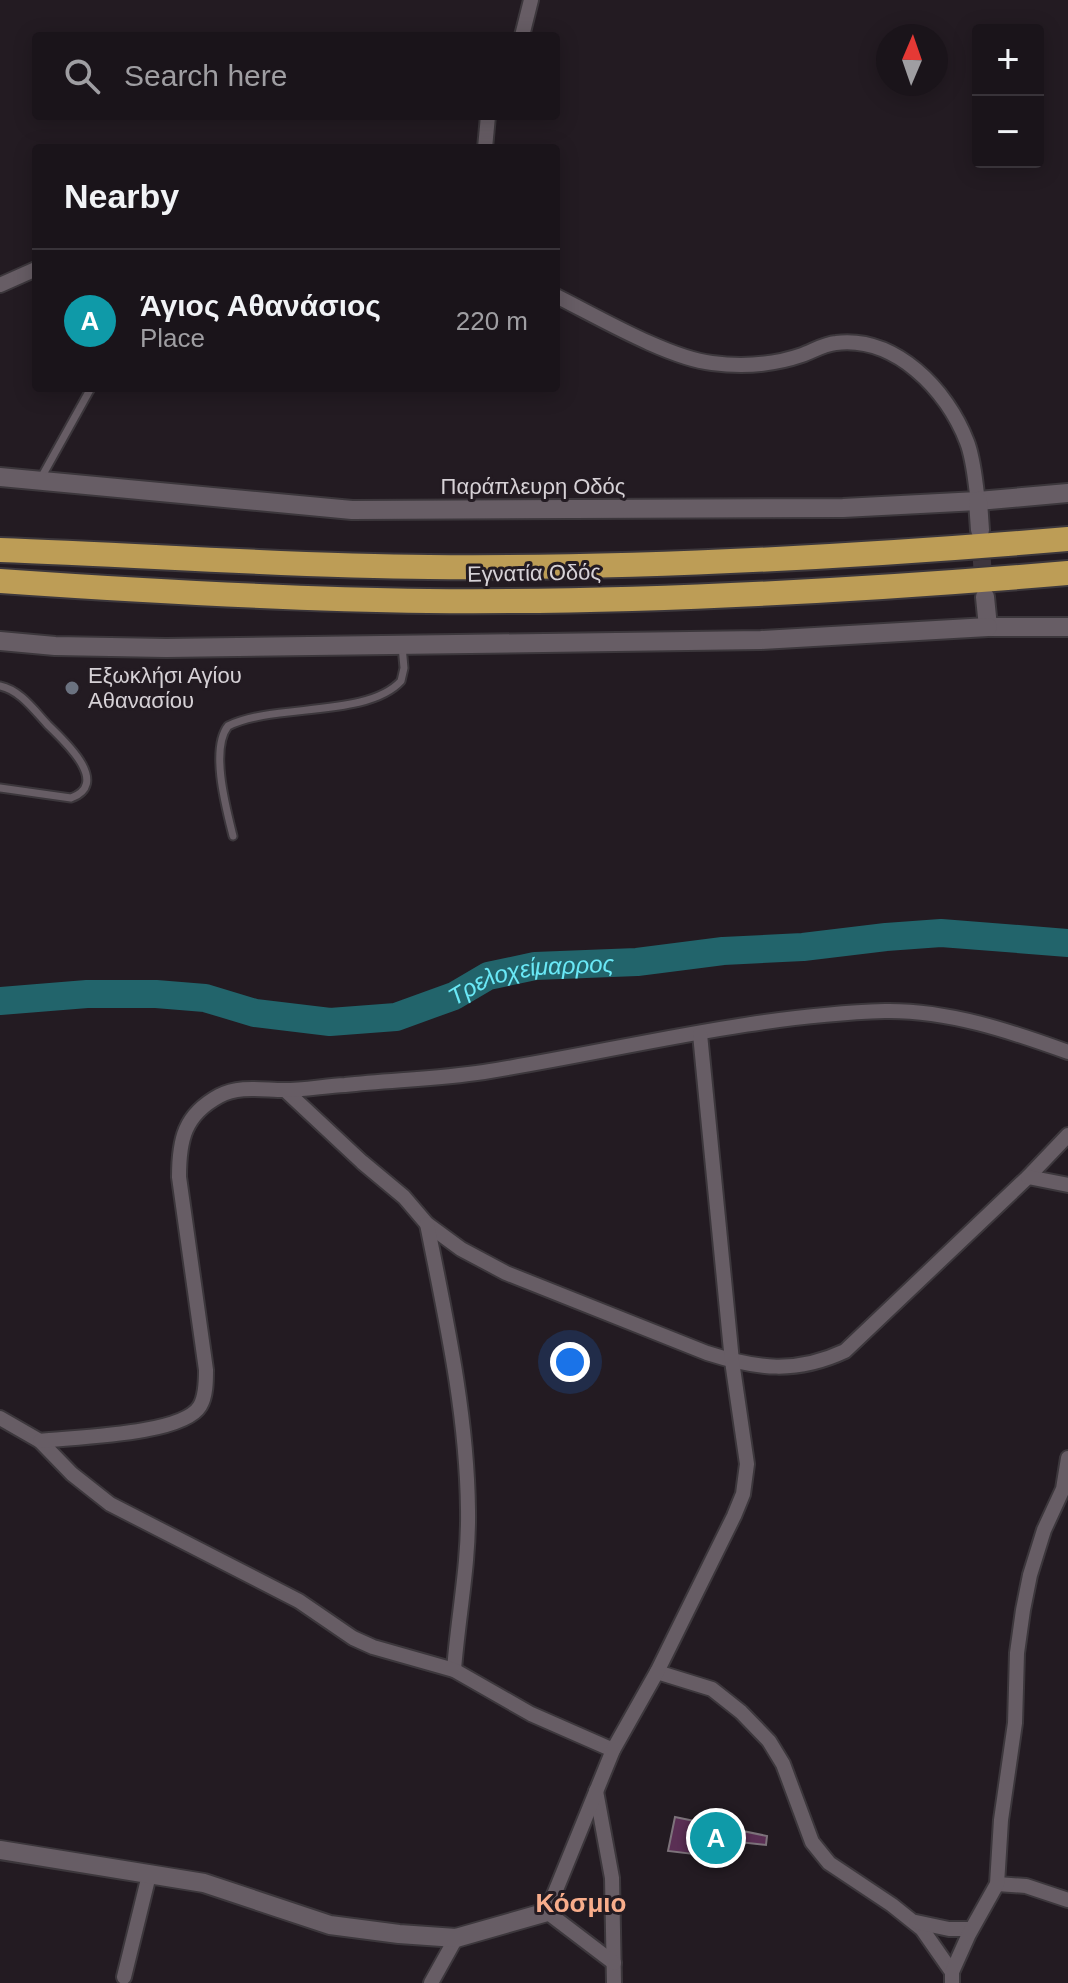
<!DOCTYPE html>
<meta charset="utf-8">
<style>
body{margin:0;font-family:Helvetica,sans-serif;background:#231d23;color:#f1f3f6}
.controls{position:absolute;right:24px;top:24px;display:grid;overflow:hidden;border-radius:8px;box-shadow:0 4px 20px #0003}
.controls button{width:72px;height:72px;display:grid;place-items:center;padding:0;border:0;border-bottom:2px solid #383339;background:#1a141a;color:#f1f3f6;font:40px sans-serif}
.compass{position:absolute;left:876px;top:24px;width:72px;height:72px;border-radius:50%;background:#1a141a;box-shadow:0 4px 20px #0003;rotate:2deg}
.you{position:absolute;left:570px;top:1362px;width:28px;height:28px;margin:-20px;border:6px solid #fff;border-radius:50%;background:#1a73e8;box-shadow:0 0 0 12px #1a73e833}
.badge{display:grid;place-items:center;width:52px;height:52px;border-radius:50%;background:#f1a17d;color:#fff;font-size:26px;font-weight:700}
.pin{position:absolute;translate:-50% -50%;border:4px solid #fff;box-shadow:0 2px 8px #0006}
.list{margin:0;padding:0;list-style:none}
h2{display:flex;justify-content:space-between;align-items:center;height:104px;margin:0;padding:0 32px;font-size:34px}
h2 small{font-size:26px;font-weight:400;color:#9f9ea2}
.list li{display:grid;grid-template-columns:52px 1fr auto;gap:24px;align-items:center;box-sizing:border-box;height:144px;padding:0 32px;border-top:2px solid #383339}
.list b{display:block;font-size:30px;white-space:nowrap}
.list p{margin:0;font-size:26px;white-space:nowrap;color:#9f9ea2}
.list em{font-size:26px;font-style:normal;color:#9f9ea2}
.icon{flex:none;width:44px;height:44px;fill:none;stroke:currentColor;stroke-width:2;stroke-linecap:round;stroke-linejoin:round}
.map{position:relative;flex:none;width:1068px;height:1983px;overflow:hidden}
.search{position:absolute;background:#1a141a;box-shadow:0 4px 20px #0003;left:32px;top:32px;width:528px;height:88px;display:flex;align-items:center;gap:20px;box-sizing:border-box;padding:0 28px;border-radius:8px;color:#9f9ea2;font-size:30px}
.panel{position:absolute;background:#1a141a;box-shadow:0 4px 20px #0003;left:32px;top:144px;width:528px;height:248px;border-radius:8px}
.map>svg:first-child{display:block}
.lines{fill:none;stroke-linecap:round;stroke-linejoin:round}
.river{stroke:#22646b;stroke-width:28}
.building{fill:#5a2f54;stroke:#7d737b;stroke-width:2}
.tertiary-tunnel{stroke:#3e363d;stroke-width:18;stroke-dasharray:18 9;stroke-linecap:butt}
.service-casing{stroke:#3c373c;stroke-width:11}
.minor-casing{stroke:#3c373c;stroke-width:18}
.tertiary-casing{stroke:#3c373c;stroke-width:22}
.motorway-casing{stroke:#3c373c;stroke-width:28}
.service{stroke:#675d65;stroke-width:7}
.minor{stroke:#675d65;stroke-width:14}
.tertiary{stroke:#675d65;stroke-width:18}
.motorway{stroke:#bd9d56;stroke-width:24}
.worship-dot{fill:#6b7280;stroke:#231b22;stroke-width:3}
.labels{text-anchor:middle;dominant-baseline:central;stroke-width:6;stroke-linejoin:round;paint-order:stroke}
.street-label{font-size:22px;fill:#d6d1d6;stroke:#231b22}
.poi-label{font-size:22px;fill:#d6d1d6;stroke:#231b22;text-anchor:start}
.water-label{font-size:24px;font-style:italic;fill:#6ae8f6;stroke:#231b22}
.quarter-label{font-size:26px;font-weight:bold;fill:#f8ad8b;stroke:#231b22}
</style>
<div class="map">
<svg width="1068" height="1983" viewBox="0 0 1068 1983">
<rect width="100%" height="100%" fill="#231b22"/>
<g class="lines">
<path class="river" id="s1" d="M 0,1001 L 87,994 L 156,994 L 205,998 L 255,1013 L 330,1022 L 396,1017 L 454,996 L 488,976 L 535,966 L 637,962 L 723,951 L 803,947 L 886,937 L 941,933 L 1068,943"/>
</g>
<path class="building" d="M 675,1817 L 767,1836 L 766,1845 L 730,1841 L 727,1858 L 668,1851 Z"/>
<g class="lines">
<path class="tertiary-tunnel" d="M 980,533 L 984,591"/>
<defs>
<g id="service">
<path d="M 41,478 L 91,388"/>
<path d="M 0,686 C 20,690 34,710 48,725 C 62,739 112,783 71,798 L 0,788"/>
<path d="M 233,836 C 226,808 210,749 228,726 C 274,703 367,718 401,681 L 404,668 L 402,646"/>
</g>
<g id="minor">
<path d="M 522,36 L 531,0"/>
<path d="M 485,148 L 488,116"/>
<path d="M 0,285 L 36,269"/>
<path d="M 556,296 C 598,317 668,358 712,363 C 742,367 773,365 802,355 C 813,351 824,344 836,343 C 895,336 947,389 967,442 C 974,460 975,482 978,501"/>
<path d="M 285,1090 L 362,1162 L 404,1197 L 427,1224 L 461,1249 L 506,1273 L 707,1353 C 757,1369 796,1374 845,1351 L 1028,1177 L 1068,1135"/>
<path d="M 1028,1177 L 1068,1185"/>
<path d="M 427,1224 C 446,1319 467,1414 468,1510 C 469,1564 458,1617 454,1670"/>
<path d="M 0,1418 L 40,1441 L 72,1474 L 110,1504 L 299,1601 L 353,1638 L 373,1647 L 454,1670 L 531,1714 L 613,1750"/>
<path d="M 40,1441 C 74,1437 183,1435 200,1406 C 206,1396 206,1381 206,1370 L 179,1177 C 179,1140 184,1115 219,1096 C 239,1085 263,1090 284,1090 C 304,1090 325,1086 345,1085 C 391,1080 438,1079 484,1072 C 616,1051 752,1015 885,1011 C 948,1010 1010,1031 1068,1052"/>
<path d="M 657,1672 L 712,1689 L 741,1712 L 769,1741 L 783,1764 L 812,1842 L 829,1863 L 892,1905 L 922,1929 L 952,1972"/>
<path d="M 596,1791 L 612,1878 L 614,1983"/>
<path d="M 997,1884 L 1026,1886 L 1068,1900"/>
<path d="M 916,1922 L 949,1929 L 971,1929"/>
<path d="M 614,1963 L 547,1912 L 613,1750 L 657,1672 L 734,1516 L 743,1494 L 747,1464 L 732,1361 L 700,1034"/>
<path d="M 124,1977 L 149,1875"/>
<path d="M 431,1983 L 456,1938"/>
<path d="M 952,1983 L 952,1972 L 969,1934 L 997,1884 L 1001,1820 L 1015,1723 L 1017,1653 L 1023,1610 L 1030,1575 L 1044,1530 L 1063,1489 L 1068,1458"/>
</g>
<g id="tertiary">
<path d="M 0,477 L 352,510 L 843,508 L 978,501 L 1068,493"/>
<path d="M 978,501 L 980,530"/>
<path d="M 985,597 L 988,627 L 1068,627"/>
<path d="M 0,641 L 55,646 L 166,648 L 761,640 L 988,627"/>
<path d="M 0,1850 L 204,1883 L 330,1925 L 399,1934 L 456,1938 L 547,1912"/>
</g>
<g id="motorway">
<path d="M 0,550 C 143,555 285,566 429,567 C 642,569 855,557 1068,539"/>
<path d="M 0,581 C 143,591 285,599 428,601 C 642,603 856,591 1068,573"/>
</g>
</defs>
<use href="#service" class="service-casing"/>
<use href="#minor" class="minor-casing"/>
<use href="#tertiary" class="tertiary-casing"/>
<use href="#motorway" class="motorway-casing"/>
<use href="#service" class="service"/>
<use href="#minor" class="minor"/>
<use href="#tertiary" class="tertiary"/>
<use href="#motorway" class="motorway"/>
</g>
<circle class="worship-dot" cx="72" cy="688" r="8"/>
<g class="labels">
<g class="street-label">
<text x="533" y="486">Παράπλευρη Οδός</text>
<text transform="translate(534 573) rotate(-1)">Εγνατία Οδός</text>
</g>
<g class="poi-label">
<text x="88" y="675">Εξωκλήσι Αγίου<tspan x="88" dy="25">Αθανασίου</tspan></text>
</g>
<g class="water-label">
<text stroke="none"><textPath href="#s1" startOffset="542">Τρελοχείμαρρος</textPath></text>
</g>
<g class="quarter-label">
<text x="581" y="1903">Κόσμιο</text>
</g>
</g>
</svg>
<div class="controls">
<button>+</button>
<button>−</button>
</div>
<svg class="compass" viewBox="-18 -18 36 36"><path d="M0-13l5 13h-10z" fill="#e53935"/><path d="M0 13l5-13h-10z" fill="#9f9ea2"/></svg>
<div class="you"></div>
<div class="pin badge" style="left:716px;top:1838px;background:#0f9aa8">A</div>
<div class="search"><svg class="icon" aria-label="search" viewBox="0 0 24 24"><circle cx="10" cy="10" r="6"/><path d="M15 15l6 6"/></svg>Search here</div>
<section class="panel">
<h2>Nearby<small></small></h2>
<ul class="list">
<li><span class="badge" style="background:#0f9aa8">A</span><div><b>Άγιος Αθανάσιος</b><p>Place</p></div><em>220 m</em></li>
</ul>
</section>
</div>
